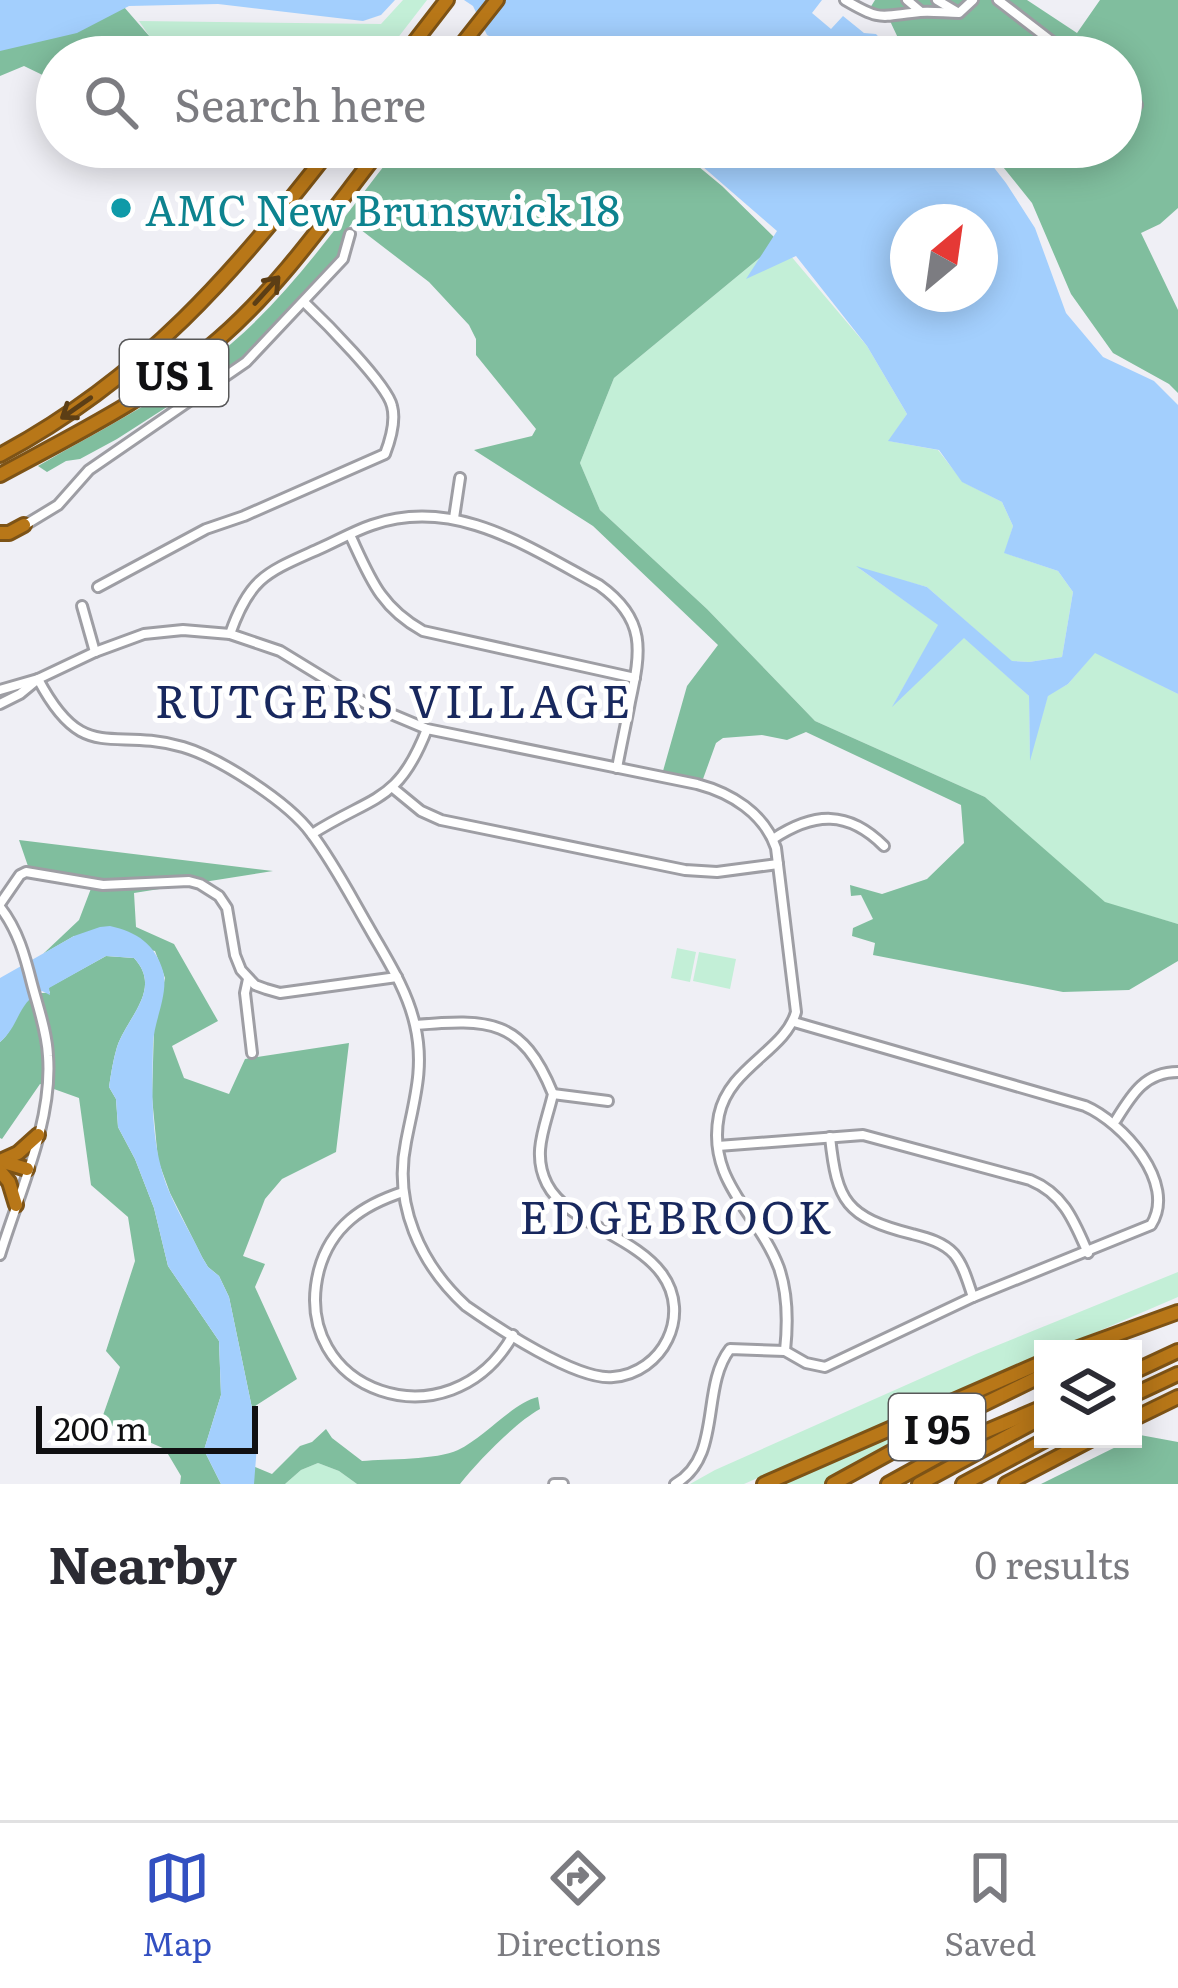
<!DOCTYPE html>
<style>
body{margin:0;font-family:Literata,serif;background:#f7f7f7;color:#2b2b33}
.controls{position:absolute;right:36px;bottom:36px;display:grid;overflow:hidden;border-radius:0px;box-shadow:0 6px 30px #0003}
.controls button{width:108px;height:108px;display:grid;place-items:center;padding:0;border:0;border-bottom:3px solid #e1e1e2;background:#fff;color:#2b2b33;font:60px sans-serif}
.compass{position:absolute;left:890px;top:204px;width:108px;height:108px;border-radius:50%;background:#fff;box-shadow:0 6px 30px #0003;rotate:29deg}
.scale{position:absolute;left:36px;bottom:30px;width:222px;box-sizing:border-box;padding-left:12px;border:6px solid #101012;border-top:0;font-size:33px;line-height:42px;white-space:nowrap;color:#101012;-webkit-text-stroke:9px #fff;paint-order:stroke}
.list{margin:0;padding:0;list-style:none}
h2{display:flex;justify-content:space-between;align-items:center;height:156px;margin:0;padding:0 48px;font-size:51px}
h2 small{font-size:39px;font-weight:400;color:#7c7c81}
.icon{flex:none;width:66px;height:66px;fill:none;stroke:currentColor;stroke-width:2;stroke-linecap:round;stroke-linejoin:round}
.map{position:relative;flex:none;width:1178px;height:1484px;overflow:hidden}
.search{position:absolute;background:#fff;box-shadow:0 6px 30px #0003;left:36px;right:36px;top:36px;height:132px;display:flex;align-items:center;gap:30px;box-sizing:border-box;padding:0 42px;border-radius:66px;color:#7c7c81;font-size:45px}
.sheet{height:336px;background:#fff}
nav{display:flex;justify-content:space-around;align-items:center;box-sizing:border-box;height:168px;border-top:3px solid #e1e1e2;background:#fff;font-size:33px;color:#7c7c81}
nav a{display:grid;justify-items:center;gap:6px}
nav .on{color:#3350c1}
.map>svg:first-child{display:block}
.green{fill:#c3efd7}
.forest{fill:#80be9e}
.water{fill:#a3cffd;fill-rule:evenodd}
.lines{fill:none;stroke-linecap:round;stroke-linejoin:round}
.minor-casing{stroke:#9e9ea4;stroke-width:14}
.highway-casing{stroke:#7d5316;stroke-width:18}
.minor{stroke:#fff;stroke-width:8}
.highway{stroke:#b87718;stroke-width:12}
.oneway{stroke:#5c3e15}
.culture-dot{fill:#0f9aa8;stroke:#fff;stroke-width:4.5}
.labels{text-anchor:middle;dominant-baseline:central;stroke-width:10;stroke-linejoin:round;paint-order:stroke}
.shield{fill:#fff;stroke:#585859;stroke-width:3}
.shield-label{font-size:39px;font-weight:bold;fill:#101012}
.culture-label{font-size:42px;fill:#0d838f;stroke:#fff;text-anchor:start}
.neighbourhood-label{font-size:45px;letter-spacing:3px;fill:#18285e;stroke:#fff}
</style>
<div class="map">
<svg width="1178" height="1484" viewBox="0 0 1178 1484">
<rect width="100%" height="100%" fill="#efeff5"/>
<g class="green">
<path d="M 403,0 L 427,0 L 383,57 L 229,57 L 150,37 L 139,21 L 381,24 Z"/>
<path d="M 779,242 L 867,346 L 907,414 L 889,441 L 938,450 L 963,482 L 1002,502 L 1013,526 L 1005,553 L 1058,571 L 1073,592 L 1062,657 L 1029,662 L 1011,661 L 927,587 L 860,569 L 939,625 L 895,702 L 964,637 L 1029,696 L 1030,756 L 1048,695 L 1068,684 L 1095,652 L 1178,694 L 1178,924 L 1105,903 L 985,797 L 815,721 L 707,609 L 600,510 L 580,463 L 614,378 Z"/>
<path d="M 677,948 L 696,952 L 690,982 L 671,978 Z"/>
<path d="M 699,952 L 736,959 L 730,989 L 693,981 Z"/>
<path d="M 1178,1272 L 1178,1297 L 1057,1349 L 1043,1349 L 1043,1355 L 744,1484 L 690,1484 L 715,1470 L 976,1354 Z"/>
<path d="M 949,1413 L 824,1484 L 776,1484 Z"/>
<path d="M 318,1463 L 339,1471 L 357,1484 L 285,1484 L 301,1470 Z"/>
</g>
<g class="forest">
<path d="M 875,0 L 1027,0 L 1077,33 L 1100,0 L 1178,0 L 1178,208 L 1160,224 L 1141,233 L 1178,310 L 1178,393 L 1169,384 L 1113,353 L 1071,294 L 1032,203 L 987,147 L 1121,147 L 1121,57 L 907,57 L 890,21 L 870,8 Z"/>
<path d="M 124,7 L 150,37 L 229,57 L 57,57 L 57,82 L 24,66 L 0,76 L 0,23 Z"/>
<path d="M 399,147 L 675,147 L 722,186 L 779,242 L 614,378 L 580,463 L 600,510 L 707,609 L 815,721 L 985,797 L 1105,902 L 1178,924 L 1178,961 L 1129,990 L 1063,992 L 873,955 L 875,943 L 852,936 L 853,928 L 873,919 L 861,895 L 851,896 L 850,885 L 882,894 L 927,879 L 964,843 L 961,805 L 806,732 L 787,740 L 762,735 L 723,738 L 716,743 L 703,779 L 663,771 L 687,686 L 718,645 L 593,526 L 474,450 L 532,436 L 536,429 L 476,355 L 476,339 L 469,325 L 429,282 L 352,223 L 344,234 L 346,245 L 342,253 L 237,362 L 117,439 L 80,459 L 66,461 L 47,472 L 38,466 C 104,428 175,393 232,343 C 296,288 346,213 399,147 Z"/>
<path d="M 19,840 L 273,871 L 134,893 L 136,927 L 174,944 L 218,1021 L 172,1046 L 184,1078 L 229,1094 L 245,1059 L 349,1043 L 336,1152 L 282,1179 L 265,1199 L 243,1256 L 265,1264 L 255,1287 L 297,1379 L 252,1408 L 229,1297 L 219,1276 L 208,1267 L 202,1257 L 170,1193 L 158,1160 L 152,1097 L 154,1028 L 165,978 L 155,951 L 74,936 L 43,954 L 79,920 L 95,878 L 30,872 Z"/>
<path d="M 106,956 L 134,958 C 163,989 127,1017 117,1047 C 113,1060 111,1074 109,1087 L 116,1099 L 118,1127 L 135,1159 L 154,1208 L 168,1266 L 219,1341 L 221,1395 L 204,1450 L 221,1484 L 180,1484 L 181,1476 L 165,1449 L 101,1421 L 120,1367 L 106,1351 L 135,1261 L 128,1217 L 91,1185 L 79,1098 L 40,1084 L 2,1139 L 0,1138 L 0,1042 C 21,1024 16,990 50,993 L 48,988 Z"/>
<path d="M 538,1397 L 540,1409 C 516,1422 478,1461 460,1484 L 357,1484 L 339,1471 L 318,1463 L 301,1470 L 285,1484 L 254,1484 L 253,1466 L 272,1474 L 300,1446 L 312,1442 L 326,1429 L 332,1438 L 362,1461 C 387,1459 437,1460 458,1450 C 484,1438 514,1402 538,1397 Z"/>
<path d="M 1140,1435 L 1178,1442 L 1178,1484 L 1041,1484 Z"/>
</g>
<g class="water">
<path d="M 0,0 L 395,0 L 381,15 L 363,21 L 218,4 L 129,6 L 77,33 L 0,51 Z"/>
<path d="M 464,0 L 822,0 L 812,13 L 831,29 L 843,16 L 864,33 L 876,34 L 897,57 L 533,57 L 487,35 L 473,6 Z"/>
<path d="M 680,147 L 978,147 L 1006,183 L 1035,228 L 1066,313 L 1103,357 L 1154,381 L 1178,405 L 1178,694 L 1095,653 L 1068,684 L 1048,696 L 1030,761 L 1029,696 L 964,638 L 892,707 L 938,625 L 856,566 L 927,587 L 1012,661 L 1029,662 L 1062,657 L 1073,592 L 1058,571 L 1004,553 L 1013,526 L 1002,502 L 962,482 L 939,450 L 888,441 L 907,414 L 867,346 L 796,256 L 746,279 L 777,231 ZM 908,222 L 980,222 L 980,294 L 908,294 Z"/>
<path d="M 110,926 C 137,932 155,944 163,971 C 169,994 154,1020 153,1044 C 152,1093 150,1145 169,1191 C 178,1213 192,1235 202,1257 L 208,1267 L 219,1276 L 229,1297 L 252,1408 L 257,1445 L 254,1484 L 221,1484 L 204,1450 L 221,1395 L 219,1341 L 168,1266 L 154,1208 L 135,1159 L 118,1127 L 116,1099 L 109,1087 C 111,1074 113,1060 117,1047 C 127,1017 163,989 134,958 L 106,956 L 49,988 L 50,995 L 42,991 C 18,1001 19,1027 0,1042 L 0,978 L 74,936 L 100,927 Z"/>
</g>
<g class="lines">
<defs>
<g id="minor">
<path d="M 845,0 C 882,22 880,16 920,12 C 933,11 946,13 959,13 L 973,0"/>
<path d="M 907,0 L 920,11"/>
<path d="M 937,0 L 957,12"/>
<path d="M 998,0 L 1072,57"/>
<path d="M 1121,88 L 1128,92 L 1137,105 L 1121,119"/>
<path d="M 1072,147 L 1076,150 L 1080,147"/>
<path d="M 454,518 L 460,478"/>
<path d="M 25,525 L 58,505 L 89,470 L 246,362 L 343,259 L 350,234"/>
<path d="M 350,535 C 370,578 380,607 423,631 L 635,678"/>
<path d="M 98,587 L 206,529 L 244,516 L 385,454 C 390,441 396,421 392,406 C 387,384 323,320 304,302"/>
<path d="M 82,606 L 95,652"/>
<path d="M 230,634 C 250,576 268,572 321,548 C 337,541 354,531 372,525 C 455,496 528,547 599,585 C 647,619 641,651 630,702 C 626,724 621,746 617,768"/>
<path d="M 38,679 C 84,766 110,726 183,747 C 220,758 288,802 311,833 C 333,862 350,895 368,926 C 386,958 407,989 415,1025 C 425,1068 414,1100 406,1142 C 393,1204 420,1264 466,1306 C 496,1327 577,1381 613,1377 C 663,1373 692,1315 662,1274 C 635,1236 567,1223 547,1184 C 531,1153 546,1125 553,1094 C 522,1018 489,1019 415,1025"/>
<path d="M 0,690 L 38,679 L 95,652 L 144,634 L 183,630 L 230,634 L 280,651 L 365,703 L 427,729 L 697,784 C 731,793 764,813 776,848 L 796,1012 C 785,1051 729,1067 719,1115 C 706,1182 758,1212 779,1268 C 788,1294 788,1323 785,1351"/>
<path d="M 0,704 L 20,694 L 37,680"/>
<path d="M 393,788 L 421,811 L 441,820 L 685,870 L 717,872 L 778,864"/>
<path d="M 312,834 C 373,795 398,804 427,729"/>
<path d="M 773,839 C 814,812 848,810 884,846"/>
<path d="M 0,904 L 20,875 L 26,872 L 103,885 L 189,881 L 200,884 L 219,896 L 227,908 L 235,955 L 241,970 L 255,985 L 266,989 L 280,993 L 397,977"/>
<path d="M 0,907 C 18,930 25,956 32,984 C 38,1007 47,1032 48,1056 C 53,1121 19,1193 0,1255"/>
<path d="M 248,979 L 245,993 L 252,1053"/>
<path d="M 553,1094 L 608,1101"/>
<path d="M 1116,1120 C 1132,1094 1145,1072 1178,1072"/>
<path d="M 830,1137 C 837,1202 846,1217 912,1234 C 927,1238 943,1242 954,1254 C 964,1266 968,1283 973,1297"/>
<path d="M 718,1146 L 863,1135 L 1030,1180 C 1064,1194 1074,1221 1088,1253"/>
<path d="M 403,1192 C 363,1205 331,1226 319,1270 C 288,1392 450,1448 513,1335"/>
<path d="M 554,1484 L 563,1484"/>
<path d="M 675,1484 C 723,1457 700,1388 730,1349 L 785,1351 L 806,1363 L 825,1367 L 973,1297 L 1151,1225 C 1178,1183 1122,1122 1085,1106 L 794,1022"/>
</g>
<g id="highway">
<path d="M 403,57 L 447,0"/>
<path d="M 452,57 L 497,0"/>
<path d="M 0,455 C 145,377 233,274 332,147"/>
<path d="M 0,475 C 76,434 155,395 220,338 C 283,283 331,212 382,147"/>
<path d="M 0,533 L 9,533 L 24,525"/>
<path d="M 0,1161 L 18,1153 L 38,1135"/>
<path d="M 0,1161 L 27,1169"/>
<path d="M 0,1171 L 9,1182 L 16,1205"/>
<path d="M 1076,1349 L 1178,1312"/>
<path d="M 1133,1372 L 1178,1351"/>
<path d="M 1133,1395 L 1178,1374"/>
<path d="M 1133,1419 L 1178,1397"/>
<path d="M 764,1484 L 1043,1362"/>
<path d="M 833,1484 L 939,1426 L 1043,1375"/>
<path d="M 888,1484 L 975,1436 L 1043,1407"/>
<path d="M 919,1484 L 1043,1417"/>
<path d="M 963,1484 L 1047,1439"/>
<path d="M 1006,1484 L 1092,1439"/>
</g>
</defs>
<use href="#minor" class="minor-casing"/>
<use href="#highway" class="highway-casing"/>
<use href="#minor" class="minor"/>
<use href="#highway" class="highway"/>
</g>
<defs><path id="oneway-shaft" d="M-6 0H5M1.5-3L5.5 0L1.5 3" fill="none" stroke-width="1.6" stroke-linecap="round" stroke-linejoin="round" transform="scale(3)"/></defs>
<g class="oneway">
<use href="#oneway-shaft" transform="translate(267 290) rotate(-48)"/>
<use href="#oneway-shaft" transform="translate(76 408) rotate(145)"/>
</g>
<circle class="culture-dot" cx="121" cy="208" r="12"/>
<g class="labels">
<g class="shield">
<rect x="120" y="340" width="108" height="66" rx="9"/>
<rect x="889" y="1394" width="96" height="66" rx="9"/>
</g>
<g class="shield-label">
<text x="174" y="373">US 1</text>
<text x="937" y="1427">I 95</text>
</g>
<g class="culture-label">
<text x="145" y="208">AMC New Brunswick 18</text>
</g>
<g class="neighbourhood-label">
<text x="394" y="698">RUTGERS VILLAGE</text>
<text x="677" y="1214">EDGEBROOK</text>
</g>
</g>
</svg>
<div class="controls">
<button><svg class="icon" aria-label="layers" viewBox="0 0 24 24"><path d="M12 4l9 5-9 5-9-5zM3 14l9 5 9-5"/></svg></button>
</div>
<svg class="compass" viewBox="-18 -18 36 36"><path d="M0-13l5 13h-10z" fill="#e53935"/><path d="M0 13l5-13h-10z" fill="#7c7c81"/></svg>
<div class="scale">200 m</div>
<div class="search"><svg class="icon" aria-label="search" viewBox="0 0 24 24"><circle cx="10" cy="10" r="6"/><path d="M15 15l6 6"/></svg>Search here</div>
</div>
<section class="sheet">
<h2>Nearby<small>0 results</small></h2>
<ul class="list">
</ul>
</section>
<nav>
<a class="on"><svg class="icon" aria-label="map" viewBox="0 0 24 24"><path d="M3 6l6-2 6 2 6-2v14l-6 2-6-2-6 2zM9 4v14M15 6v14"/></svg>Map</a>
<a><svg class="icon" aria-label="directions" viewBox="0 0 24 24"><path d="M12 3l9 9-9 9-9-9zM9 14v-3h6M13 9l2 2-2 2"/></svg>Directions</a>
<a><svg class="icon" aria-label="saved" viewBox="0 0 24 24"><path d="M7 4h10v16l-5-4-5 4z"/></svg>Saved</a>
</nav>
